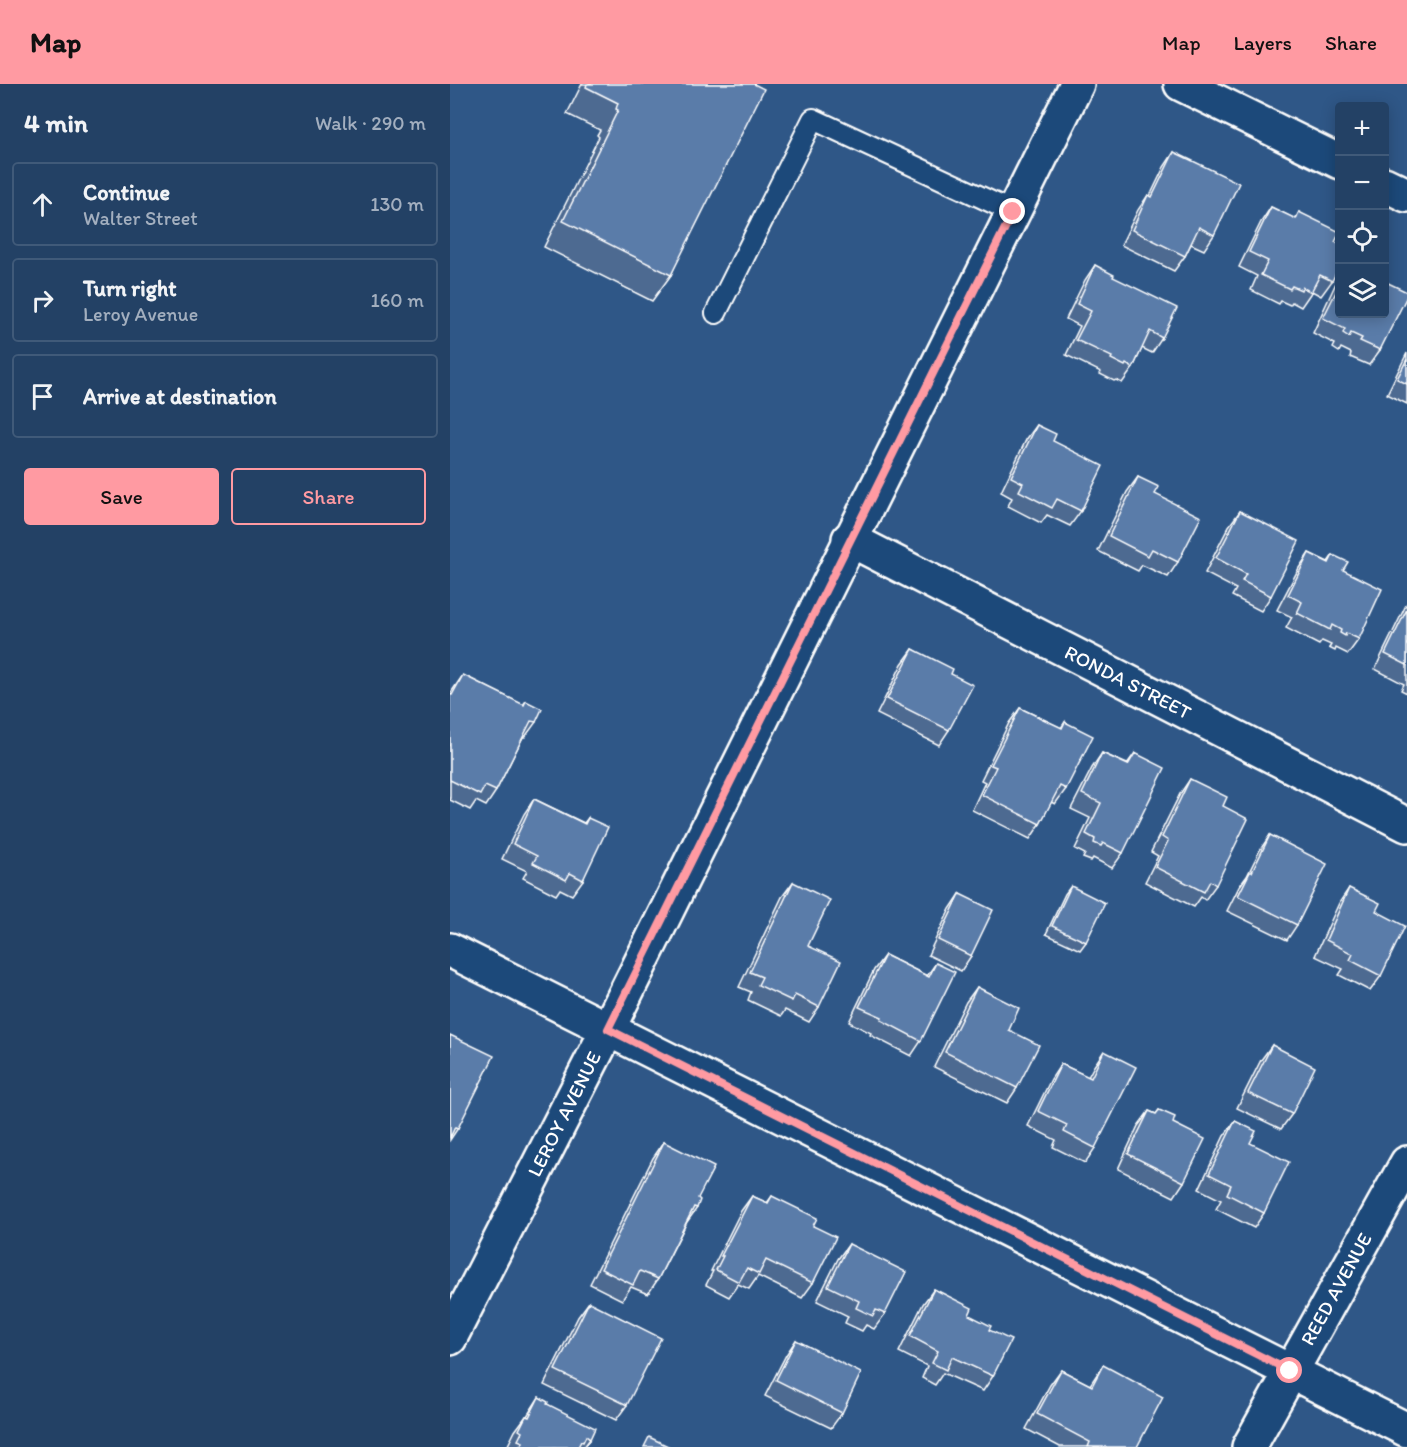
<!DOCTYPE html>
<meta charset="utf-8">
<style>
body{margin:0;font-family:Itim,sans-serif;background:#2f4c6e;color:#f1f3f6}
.controls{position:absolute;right:18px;top:18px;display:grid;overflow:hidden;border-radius:6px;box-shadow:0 3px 15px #0003}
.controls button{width:54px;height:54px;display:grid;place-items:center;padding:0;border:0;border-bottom:2px solid #405a79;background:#234165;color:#f1f3f6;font:30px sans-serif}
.stop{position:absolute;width:18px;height:18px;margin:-14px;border:4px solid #ff9aa2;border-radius:50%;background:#fff}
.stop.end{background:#ff9aa2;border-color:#fff;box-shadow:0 2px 6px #0008}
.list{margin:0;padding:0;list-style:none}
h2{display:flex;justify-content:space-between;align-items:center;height:78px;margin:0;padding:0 24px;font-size:26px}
h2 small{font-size:20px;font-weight:400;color:#a3afbf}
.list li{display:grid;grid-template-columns:39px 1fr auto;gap:18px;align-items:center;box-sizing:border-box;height:84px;margin:0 12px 12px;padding:0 12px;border:2px solid #405a79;border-radius:6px}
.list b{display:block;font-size:22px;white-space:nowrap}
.list p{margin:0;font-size:20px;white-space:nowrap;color:#a3afbf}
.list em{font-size:20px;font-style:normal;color:#a3afbf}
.actions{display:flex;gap:12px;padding:18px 24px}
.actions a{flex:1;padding:14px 0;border:2px solid #ff9aa2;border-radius:6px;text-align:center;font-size:21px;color:#ff9aa2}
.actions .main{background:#ff9aa2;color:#111}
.icon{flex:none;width:33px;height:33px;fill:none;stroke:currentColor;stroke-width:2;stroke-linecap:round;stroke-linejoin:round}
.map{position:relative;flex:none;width:957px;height:1363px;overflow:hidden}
header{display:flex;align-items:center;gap:36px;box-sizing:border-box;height:84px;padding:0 30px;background:#ff9aa2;color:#111}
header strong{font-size:28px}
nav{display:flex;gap:33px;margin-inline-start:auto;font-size:21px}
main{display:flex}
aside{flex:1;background:#234165}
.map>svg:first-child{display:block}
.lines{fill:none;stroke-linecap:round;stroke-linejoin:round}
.lane-casing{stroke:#fff;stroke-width:24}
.street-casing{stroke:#fff;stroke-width:38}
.lane{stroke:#1f4a7a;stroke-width:20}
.street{stroke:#1f4a7a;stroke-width:33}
.wall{fill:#4d6a91;stroke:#fff;stroke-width:1.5}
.building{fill:#5a7ba9;stroke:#fff;stroke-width:1.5}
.route{stroke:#ff9aa2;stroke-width:8}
.labels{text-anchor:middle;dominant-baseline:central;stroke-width:4.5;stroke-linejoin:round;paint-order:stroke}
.street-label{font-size:20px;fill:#fff;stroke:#1f4a7a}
</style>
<header>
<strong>Map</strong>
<nav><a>Map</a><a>Layers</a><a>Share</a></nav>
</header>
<main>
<aside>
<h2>4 min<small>Walk · 290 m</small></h2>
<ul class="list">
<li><svg class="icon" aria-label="ahead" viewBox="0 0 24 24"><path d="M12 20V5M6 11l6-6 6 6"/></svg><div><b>Continue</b><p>Walter Street</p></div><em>130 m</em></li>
<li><svg class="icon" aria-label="right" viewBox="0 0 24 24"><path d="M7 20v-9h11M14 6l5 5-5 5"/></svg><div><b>Turn right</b><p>Leroy Avenue</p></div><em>160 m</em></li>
<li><svg class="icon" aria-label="arrive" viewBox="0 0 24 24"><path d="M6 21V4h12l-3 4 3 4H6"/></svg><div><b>Arrive at destination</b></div></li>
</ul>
<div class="actions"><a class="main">Save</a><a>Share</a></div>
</aside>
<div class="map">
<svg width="957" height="1363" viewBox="0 0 957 1363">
<rect width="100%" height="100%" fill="#2f5787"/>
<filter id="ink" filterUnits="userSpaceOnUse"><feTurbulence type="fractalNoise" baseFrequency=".0167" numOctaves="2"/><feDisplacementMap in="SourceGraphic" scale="12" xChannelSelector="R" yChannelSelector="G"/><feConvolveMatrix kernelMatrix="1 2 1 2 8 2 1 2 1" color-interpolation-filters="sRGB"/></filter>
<g filter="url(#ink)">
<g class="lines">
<defs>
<path id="lane" d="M 266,229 L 363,35 L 563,128"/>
<g id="street">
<path d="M 731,0 L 890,78"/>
<path d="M 934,100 L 957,111"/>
<path d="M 399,455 L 957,741"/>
<path d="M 0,866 L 957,1346"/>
<path d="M 0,1254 L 158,945 L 627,0"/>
<path d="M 799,1363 L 957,1079"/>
</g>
</defs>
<use href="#lane" class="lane-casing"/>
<use href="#street" class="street-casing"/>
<use href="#lane" class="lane"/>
<use href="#street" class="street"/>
</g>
<g class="wall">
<path d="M 132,0 L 304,0 L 221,191 L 202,217 L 94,163 L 149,53 L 147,51 L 150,46 L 117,30 Z"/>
<path d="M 724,68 L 764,151 L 754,166 L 741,160 L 735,172 L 724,187 L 671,161 L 688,126 L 698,111 L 700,112 L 714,83 Z"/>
<path d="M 821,123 L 845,135 L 849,128 L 885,158 L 882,197 L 871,212 L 862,207 L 851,223 L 842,218 L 840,221 L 831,217 L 829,220 L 801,206 L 807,192 L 789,183 L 811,138 Z"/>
<path d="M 645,181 L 663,193 L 712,254 L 702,269 L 692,264 L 683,284 L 672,299 L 666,296 L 664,297 L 650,290 L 651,288 L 616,271 L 630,242 L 616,235 L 635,196 Z"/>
<path d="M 890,194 L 890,230 L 930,266 L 919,281 L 900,273 L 901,269 L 891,264 L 889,268 L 883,264 L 885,260 L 863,249 L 886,199 Z"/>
<path d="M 957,269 L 957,320 L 937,310 Z"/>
<path d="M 587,341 L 603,357 L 631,427 L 620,442 L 597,431 L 591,439 L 558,422 L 562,414 L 551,408 L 576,356 Z"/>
<path d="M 688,393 L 705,410 L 728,478 L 718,493 L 692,481 L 688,487 L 648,467 L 677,408 Z"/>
<path d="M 790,427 L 821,512 L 811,527 L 782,512 L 786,505 L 755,489 L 779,442 Z"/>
<path d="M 859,469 L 878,478 L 883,471 L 893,486 L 909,555 L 898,570 L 886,564 L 885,567 L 879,564 L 881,561 L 872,557 L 869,561 L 836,544 L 842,533 L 827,526 L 849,484 Z"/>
<path d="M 957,519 L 957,609 L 951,606 L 954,600 L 925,585 Z"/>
<path d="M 463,565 L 501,590 L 499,646 L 489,661 L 427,630 L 452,580 Z"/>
<path d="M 13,591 L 73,621 L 76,617 L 86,638 L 75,653 L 73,653 L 46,707 L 36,722 L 26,717 L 20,726 L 0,716 L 0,610 Z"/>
<path d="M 570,624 L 611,644 L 615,638 L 616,705 L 605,720 L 601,718 L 590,740 L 580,755 L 522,726 L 535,698 L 531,696 L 559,639 Z"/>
<path d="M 652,669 L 677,680 L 685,669 L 673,769 L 662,784 L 643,774 L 641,777 L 633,774 L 635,770 L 625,765 L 640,734 L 621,725 L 642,684 Z"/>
<path d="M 740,695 L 773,722 L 766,801 L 755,816 L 751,813 L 744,823 L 695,798 L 708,772 L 701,768 L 730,710 Z"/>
<path d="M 84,715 L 134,739 L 138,734 L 133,796 L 122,811 L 110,805 L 106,811 L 73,794 L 77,787 L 52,775 L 74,730 Z"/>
<path d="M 820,751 L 847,841 L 837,856 L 777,827 L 789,803 L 797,792 L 810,766 Z"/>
<path d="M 343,798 L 358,862 L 369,923 L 359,938 L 335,926 L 331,932 L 298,916 L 301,908 L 289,903 L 332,813 Z"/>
<path d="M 621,802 L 636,858 L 630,866 L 596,850 L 615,810 Z"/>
<path d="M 899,804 L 926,827 L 931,892 L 920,907 L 889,891 L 893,885 L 865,872 L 889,819 Z"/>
<path d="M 510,810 L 521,872 L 511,887 L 478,871 L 500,825 Z"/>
<path d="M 435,871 L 477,892 L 486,879 L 471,957 L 461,972 L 420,951 L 421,949 L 399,938 L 424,886 Z"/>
<path d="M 527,903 L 559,946 L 567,1004 L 557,1019 L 484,983 L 516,918 Z"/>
<path d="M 0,951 L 8,1044 L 0,1056 Z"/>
<path d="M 822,961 L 842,1030 L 831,1045 L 787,1024 L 811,976 Z"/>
<path d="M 654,967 L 645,1064 L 635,1079 L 603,1063 L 606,1056 L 578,1042 L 601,995 L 611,980 L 638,993 L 644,982 Z"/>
<path d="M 709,1026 L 723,1039 L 734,1098 L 724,1113 L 668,1085 L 688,1042 L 699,1027 L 706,1030 Z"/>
<path d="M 785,1037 L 800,1059 L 814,1129 L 804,1144 L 766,1125 L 771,1116 L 749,1105 L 774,1052 Z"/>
<path d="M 214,1058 L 248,1114 L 247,1124 L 237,1138 L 208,1195 L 198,1210 L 181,1203 L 172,1216 L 140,1200 L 203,1074 Z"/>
<path d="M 302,1112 L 317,1119 L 322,1112 L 363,1142 L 363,1199 L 352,1214 L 308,1192 L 299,1205 L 288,1200 L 279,1213 L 256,1201 L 263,1187 L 261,1187 L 291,1127 Z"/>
<path d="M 399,1160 L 435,1230 L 424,1245 L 416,1241 L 412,1247 L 395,1239 L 398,1232 L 367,1217 L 388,1175 Z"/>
<path d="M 484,1205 L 539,1246 L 543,1292 L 533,1307 L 493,1289 L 485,1301 L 472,1294 L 477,1282 L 449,1268 L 473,1220 Z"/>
<path d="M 139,1218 L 177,1321 L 166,1336 L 94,1301 L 128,1233 Z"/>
<path d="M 346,1256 L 392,1329 L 381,1344 L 315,1312 L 336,1271 Z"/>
<path d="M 653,1281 L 687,1363 L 610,1363 L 576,1345 L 600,1301 L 611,1286 L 640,1301 Z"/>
<path d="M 89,1313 L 140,1355 L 134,1363 L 61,1363 L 58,1361 L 65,1347 L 76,1332 L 77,1332 Z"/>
</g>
<g class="building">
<path d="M 137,0 L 304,0 L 314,5 L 221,191 L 113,137 L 168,26 L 166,25 L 168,19 L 136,3 Z"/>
<path d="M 724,68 L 789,99 L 764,151 L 749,143 L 735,172 L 682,146 L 698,111 L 702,113 Z"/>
<path d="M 821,123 L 846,135 L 849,128 L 890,148 L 885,158 L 890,161 L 890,181 L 882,197 L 870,191 L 861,208 L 852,203 L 851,206 L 842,202 L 840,205 L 811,191 L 818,177 L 799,168 Z"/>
<path d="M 645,181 L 664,191 L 663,193 L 727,224 L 712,254 L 700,247 L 683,284 L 676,280 L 675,282 L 661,275 L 662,273 L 626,256 L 641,227 L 627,220 Z"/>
<path d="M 934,197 L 957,208 L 957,212 L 930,266 L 910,257 L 912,254 L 901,249 L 899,253 L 893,249 L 895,245 L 873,234 L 890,200 L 890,230 L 934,230 Z"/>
<path d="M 957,275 L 957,300 L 947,295 Z"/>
<path d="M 587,341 L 606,350 L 603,357 L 653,382 L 631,427 L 607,415 L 602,424 L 569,407 L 573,399 L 561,393 Z"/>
<path d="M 688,393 L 709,403 L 705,410 L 751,433 L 728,478 L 702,465 L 698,472 L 659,452 Z"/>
<path d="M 790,427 L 849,457 L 821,512 L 792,497 L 796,490 L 766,474 Z"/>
<path d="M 859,469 L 879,479 L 883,471 L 898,478 L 893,486 L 932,505 L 909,555 L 896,549 L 895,552 L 890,549 L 891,546 L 882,541 L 880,546 L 847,529 L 852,518 L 838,511 Z"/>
<path d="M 957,525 L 957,581 L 935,570 Z"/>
<path d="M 463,565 L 503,585 L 501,590 L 523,601 L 499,646 L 437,615 Z"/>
<path d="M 13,591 L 74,621 L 76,617 L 92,625 L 86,638 L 81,637 L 46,707 L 35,702 L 30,711 L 0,696 L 0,610 L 2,611 Z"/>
<path d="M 570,624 L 612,644 L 615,638 L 643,652 L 616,705 L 610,702 L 590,740 L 532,711 L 546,683 L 541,681 Z"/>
<path d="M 652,669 L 678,681 L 685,669 L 715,684 L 673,769 L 653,759 L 651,762 L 644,759 L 645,755 L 636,750 L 651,719 L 632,710 Z"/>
<path d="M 740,695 L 777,713 L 773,722 L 798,735 L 766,801 L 760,797 L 754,808 L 705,783 L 718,757 L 712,753 Z"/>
<path d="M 84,715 L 135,740 L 138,734 L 158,743 L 133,796 L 120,789 L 116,796 L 83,779 L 87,772 L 63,760 Z"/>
<path d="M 820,751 L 877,780 L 847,841 L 788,812 L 800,788 L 802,788 Z"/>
<path d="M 343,798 L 380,816 L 358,862 L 391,877 L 369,923 L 345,911 L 342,917 L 308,901 L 312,893 L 300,888 Z"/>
<path d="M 621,802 L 655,819 L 636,858 L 602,842 Z"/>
<path d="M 899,804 L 930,819 L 926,827 L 955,842 L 931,892 L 900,876 L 903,870 L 876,856 Z"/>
<path d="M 510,810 L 543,826 L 521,872 L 488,856 Z"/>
<path d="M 435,871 L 479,893 L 486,879 L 505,888 L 471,957 L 431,936 L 432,933 L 409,923 Z"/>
<path d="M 527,903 L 569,924 L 559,946 L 589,961 L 567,1004 L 495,968 Z"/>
<path d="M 0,951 L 44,972 L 8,1044 L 5,1043 L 0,1054 Z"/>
<path d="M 822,961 L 865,983 L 842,1030 L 798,1009 Z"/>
<path d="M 654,967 L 686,983 L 645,1064 L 614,1048 L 617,1041 L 588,1027 L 611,980 L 641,994 Z"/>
<path d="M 709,1026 L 725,1033 L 723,1039 L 755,1055 L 734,1098 L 678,1070 L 699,1027 L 706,1030 Z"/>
<path d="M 785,1037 L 806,1047 L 800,1059 L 839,1078 L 814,1129 L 777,1110 L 781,1101 L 759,1090 Z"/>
<path d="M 214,1058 L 264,1083 L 248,1114 L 250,1116 L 247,1124 L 244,1123 L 208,1195 L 190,1187 L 183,1201 L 151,1185 Z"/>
<path d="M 302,1112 L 318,1119 L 322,1112 L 367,1134 L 363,1142 L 386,1153 L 363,1199 L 316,1176 L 309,1190 L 297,1184 L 289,1198 L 266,1186 L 273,1172 L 271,1172 Z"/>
<path d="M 399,1160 L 456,1188 L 435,1230 L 426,1226 L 423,1232 L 406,1224 L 409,1217 L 378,1202 Z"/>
<path d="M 484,1205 L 522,1224 L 519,1231 L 541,1242 L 539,1246 L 561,1256 L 543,1292 L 502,1273 L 496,1286 L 482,1279 L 488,1267 L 460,1252 Z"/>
<path d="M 139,1218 L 211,1254 L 177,1321 L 105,1286 Z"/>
<path d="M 346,1256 L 411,1289 L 392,1329 L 326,1296 Z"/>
<path d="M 653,1281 L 713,1313 L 687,1363 L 638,1363 L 640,1358 L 587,1330 L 611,1286 L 642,1302 Z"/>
<path d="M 89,1313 L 98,1318 L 97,1320 L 145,1344 L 140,1355 L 136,1352 L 133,1358 L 131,1357 L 128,1363 L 69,1363 L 73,1358 L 68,1356 L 72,1348 L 69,1346 L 76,1332 L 79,1333 Z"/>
<path d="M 199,1353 L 220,1363 L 194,1363 Z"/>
</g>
</g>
<g class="lines" filter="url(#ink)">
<path class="route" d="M 563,128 L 158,945 L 840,1287"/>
</g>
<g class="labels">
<g class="street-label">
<text transform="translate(678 598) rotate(27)">RONDA STREET</text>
<text transform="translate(114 1030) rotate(-63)">LEROY AVENUE</text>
<text transform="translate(886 1205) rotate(-61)">REED AVENUE</text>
</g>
</g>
</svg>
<div class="controls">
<button>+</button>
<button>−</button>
<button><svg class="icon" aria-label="locate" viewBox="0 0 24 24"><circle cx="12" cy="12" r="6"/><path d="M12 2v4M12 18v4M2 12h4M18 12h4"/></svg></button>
<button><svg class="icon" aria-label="layers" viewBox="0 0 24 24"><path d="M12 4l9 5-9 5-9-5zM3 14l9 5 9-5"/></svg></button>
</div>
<div class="stop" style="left:840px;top:1287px"></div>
<div class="stop end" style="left:563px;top:128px"></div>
</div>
</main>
